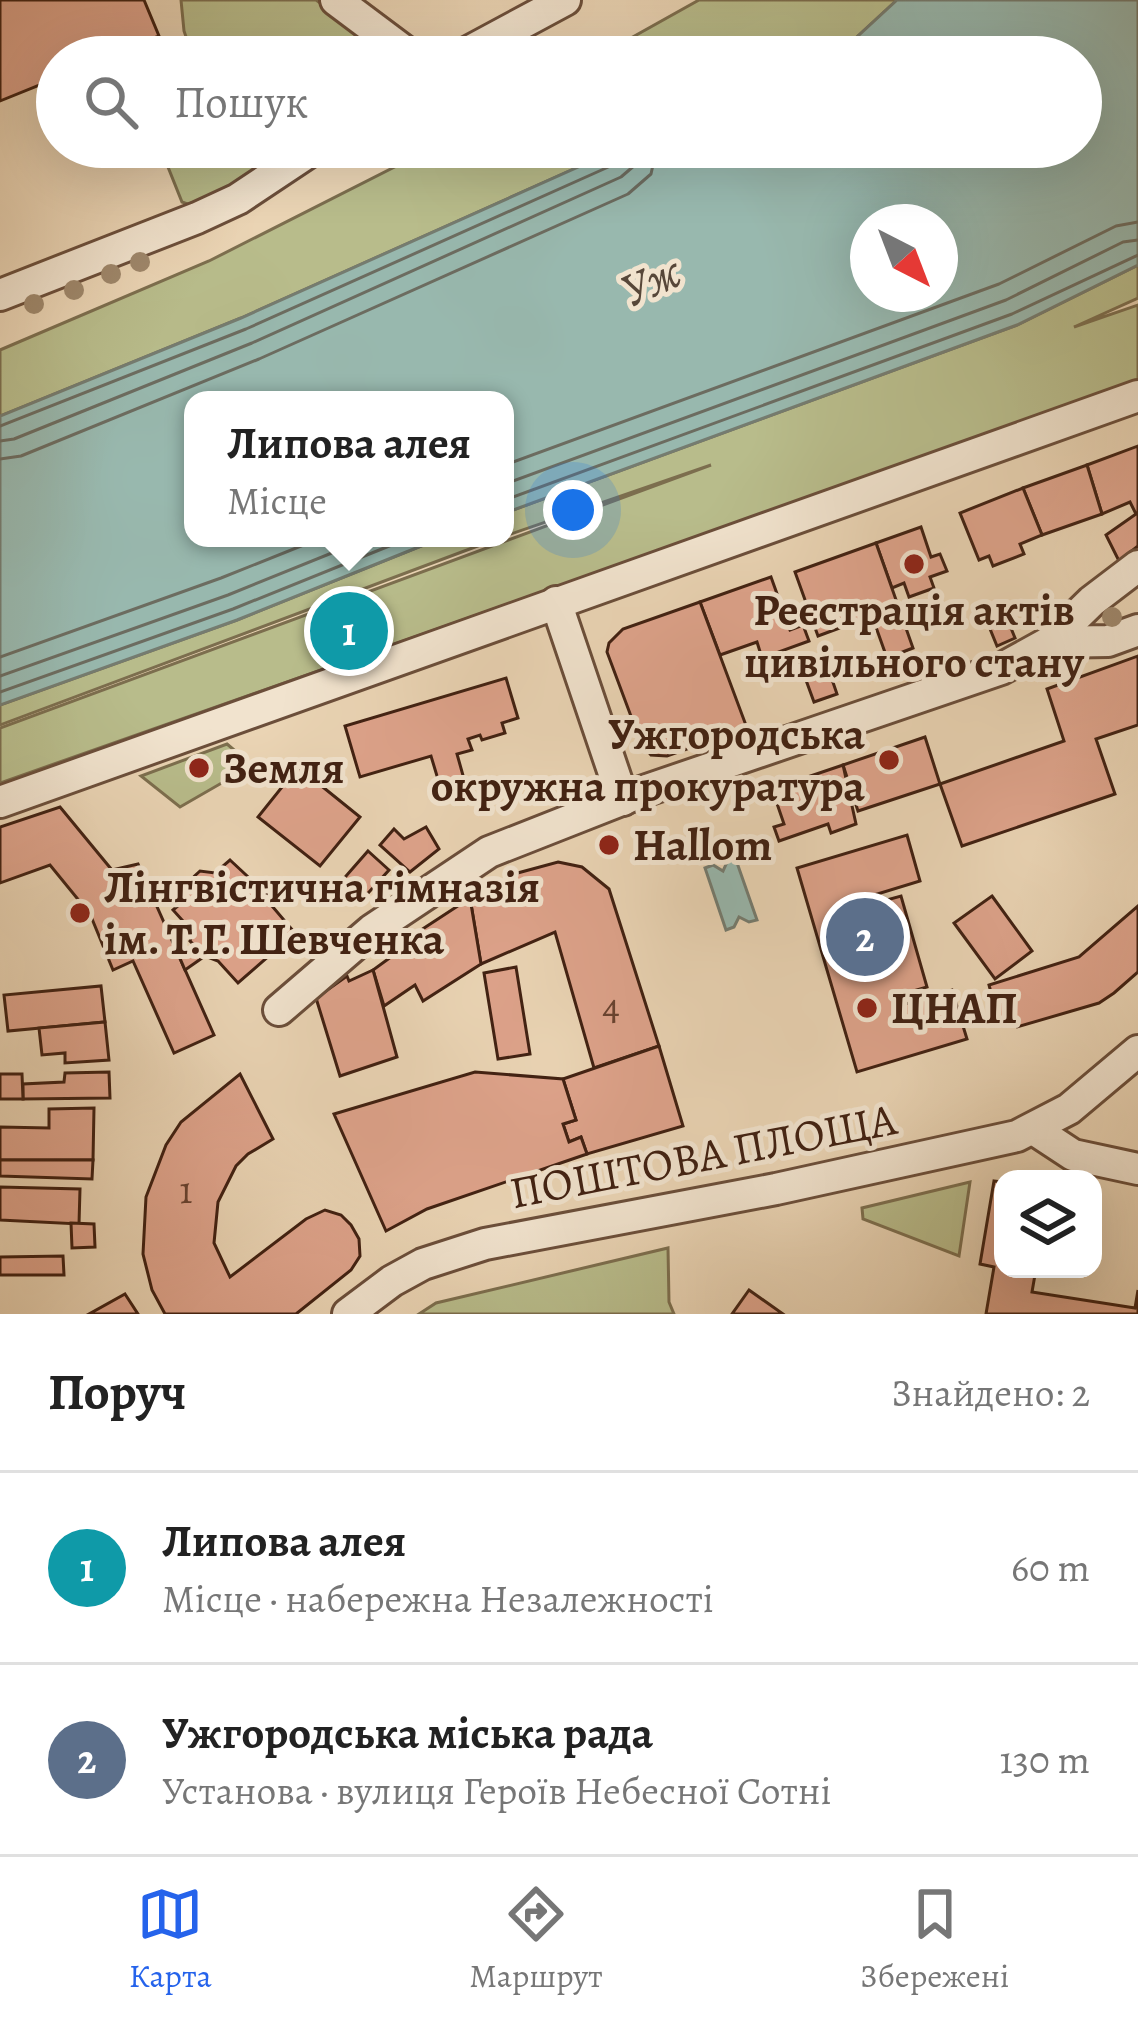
<!DOCTYPE html>
<html lang="uk">
<meta charset="utf-8">
<style>
body{margin:0;font-family:Alegreya,serif;background:#f2f2f2;color:#222}
.controls{position:absolute;right:36px;bottom:36px;display:grid;overflow:hidden;border-radius:24px;box-shadow:0 12px 48px #0002}
.controls button{width:108px;height:108px;display:grid;place-items:center;padding:0;border:0;border-bottom:3px solid #e0e0e0;background:#fff;color:#222;font:60px sans-serif}
.compass{position:absolute;left:850px;top:204px;width:108px;height:108px;border-radius:50%;background:#fff;box-shadow:0 12px 48px #0002;rotate:138deg}
.you{position:absolute;left:573px;top:510px;width:42px;height:42px;margin:-30px;border:9px solid #fff;border-radius:50%;background:#1a73e8;box-shadow:0 0 0 18px #1a73e833}
.badge{display:grid;place-items:center;width:78px;height:78px;border-radius:50%;background:#2563eb;color:#fff;font-size:39px;font-weight:700}
.pin{position:absolute;translate:-50% -50%;border:6px solid #fff;box-shadow:0 3px 12px #0006}
.popup{position:absolute;left:184px;top:391px;width:330px;height:156px;box-sizing:border-box;display:grid;place-content:center;border-radius:24px;background:#fff;filter:drop-shadow(0 3px 9px #0005);font-size:39px;white-space:nowrap;color:#767676}
.popup b{font-size:45px;color:#222}
.popup::after{content:'';position:absolute;left:50%;top:100%;margin-left:-24px;border:24px solid transparent;border-top-color:#fff}
.list{margin:0;padding:0;list-style:none}
h2{display:flex;justify-content:space-between;align-items:center;height:156px;margin:0;padding:0 48px;font-size:51px}
h2 small{font-size:39px;font-weight:400;color:#767676}
.list li{display:grid;grid-template-columns:78px 1fr auto;gap:36px;align-items:center;box-sizing:border-box;height:192px;padding:0 48px;border-top:3px solid #e0e0e0}
.list b{display:block;font-size:45px;white-space:nowrap}
.list p{margin:0;font-size:39px;white-space:nowrap;color:#767676}
.list em{font-size:39px;font-style:normal;color:#767676}
.icon{flex:none;width:66px;height:66px;fill:none;stroke:currentColor;stroke-width:2;stroke-linecap:round;stroke-linejoin:round}
.map{position:relative;flex:none;width:1138px;height:1314px;overflow:hidden}
.search{position:absolute;background:#fff;box-shadow:0 12px 48px #0002;left:36px;right:36px;top:36px;height:132px;display:flex;align-items:center;gap:30px;box-sizing:border-box;padding:0 42px;border-radius:66px;color:#767676;font-size:45px}
.sheet{height:540px;background:#fff}
nav{display:flex;justify-content:space-around;align-items:center;box-sizing:border-box;height:168px;border-top:3px solid #e0e0e0;background:#fff;font-size:33px;color:#767676}
nav a{display:grid;justify-items:center;gap:6px}
nav .on{color:#2563eb}
.map>svg:first-child{display:block}
.green{fill:#b8bc8b;stroke:#7c6e4e;stroke-width:3}
.water{fill:#98b8ae;stroke:#757c70;stroke-width:3;fill-rule:evenodd}
.lines{fill:none;stroke-linecap:round;stroke-linejoin:round}
.shore{stroke:#6c6c60;stroke-width:3}
.building{fill:#dea38b;stroke:#412112;stroke-width:3}
.minor-casing{stroke:#6b4e3a;stroke-width:36}
.minor{stroke:#f1e3ce;stroke-width:30}
.tree{fill:#9e876b}
.poi-dot{fill:#8f2418;stroke:#f1e3ce;stroke-width:4.5}
.labels{text-anchor:middle;dominant-baseline:central;stroke-width:10;stroke-linejoin:round;paint-order:stroke}
.number-label{font-size:39px;fill:#684230}
.poi-label{font-size:45px;font-weight:bold;fill:#412112;stroke:#f1e3ce;text-anchor:start}
.street-label{font-size:45px;fill:#412112;stroke:#f1e3ce}
.water-label{font-size:48px;font-style:italic;fill:#574739;stroke:#f1e3ce}
</style>
<div class="map">
<svg width="1138" height="1314" viewBox="0 0 1138 1314">
<rect width="100%" height="100%" fill="#ead4b4"/>
<filter id="stains"><feTurbulence type="fractalNoise" baseFrequency=".00167" numOctaves="4"/><feColorMatrix values="0 0 0 0 .2 0 0 0 0 .09 0 0 0 0 .02 0 0 0 .5 -.17"/></filter>
<radialGradient id="worn" r=".72"><stop offset=".6" stop-color="#630" stop-opacity="0"/><stop offset="1" stop-color="#630" stop-opacity=".3"/></radialGradient>
<g class="green">
<path d="M 181,0 L 316,0 L 365,35 L 365,44 C 336,65 232,57 193,57 L 184,31 Z"/>
<path d="M 699,0 L 897,0 L 846,47 L 824,57 L 597,57 Z"/>
<path d="M 160,147 L 290,147 L 231,192 L 193,206 L 182,202 Z"/>
<path d="M 434,147 L 623,147 L 241,318 L 0,416 L 0,350 L 209,261 Z"/>
<path d="M 1138,265 L 1138,298 L 1074,327 L 1138,305 L 1138,382 L 0,783 L 0,728 L 711,465 L 505,536 L 505,513 L 1017,325 Z"/>
<path d="M 441,538 L 499,538 L 0,725 L 0,705 L 237,620 Z"/>
<path d="M 227,744 L 246,760 L 246,769 L 180,807 L 141,776 Z"/>
<path d="M 970,1182 L 959,1256 L 863,1219 L 862,1208 Z"/>
<path d="M 668,1248 L 669,1302 L 674,1314 L 419,1314 L 436,1303 Z"/>
</g>
<g class="water">
<path d="M 897,0 L 1138,0 L 1138,265 L 1017,325 L 505,513 L 505,400 L 193,400 L 193,538 L 441,538 L 237,620 L 0,705 L 0,416 L 241,318 L 623,147 L 1081,147 L 1081,57 L 824,57 L 846,47 ZM 868,222 L 940,222 L 940,294 L 868,294 Z"/>
<path d="M 735,857 L 757,920 L 749,922 L 739,917 L 734,927 L 726,930 L 705,868 L 713,865 L 723,871 L 728,860 Z"/>
</g>
<g class="lines">
<g class="shore">
<path d="M 0,426 L 246,329 L 615,164 L 622,157 L 624,147"/>
<path d="M 0,441 L 14,439 L 252,343 L 621,177 L 635,165 L 639,147"/>
<path d="M 0,459 L 21,456 L 259,359 L 628,194 L 651,174 L 657,147"/>
<path d="M 505,465 L 999,284 L 1116,226 L 1138,222"/>
<path d="M 505,484 L 1006,300 L 1123,242 L 1138,240"/>
<path d="M 505,500 L 1012,314 L 1138,255"/>
<path d="M 0,657 L 221,578 L 321,538"/>
<path d="M 0,676 L 228,595 L 369,538"/>
<path d="M 0,692 L 233,609 L 409,538"/>
</g>
</g>
<g class="building">
<path d="M 0,0 L 144,0 L 159,36 L 108,57 L 57,57 L 57,78 L 0,101 Z"/>
<path d="M 1138,446 L 1138,546 L 1119,561 L 1106,535 L 1136,514 L 1130,502 L 1102,514 L 1087,465 Z"/>
<path d="M 1087,465 L 1102,514 L 1042,535 L 1023,488 Z"/>
<path d="M 1023,488 L 1042,535 L 1020,544 L 1024,554 L 993,566 L 989,556 L 979,560 L 960,513 Z"/>
<path d="M 921,527 L 931,557 L 940,554 L 947,571 L 930,577 L 934,588 L 909,597 L 904,583 L 892,588 L 876,543 Z"/>
<path d="M 876,543 L 913,648 L 887,658 L 872,616 L 818,636 L 795,572 Z"/>
<path d="M 771,577 L 790,630 L 803,625 L 809,641 L 762,658 L 757,642 L 720,655 L 700,602 Z"/>
<path d="M 700,602 L 747,728 L 667,756 L 651,755 L 641,743 L 607,652 L 609,643 L 623,629 Z"/>
<path d="M 1004,611 L 1015,638 L 997,646 L 986,619 Z"/>
<path d="M 823,653 L 837,694 L 814,702 L 799,661 Z"/>
<path d="M 1138,656 L 1138,725 L 1096,739 L 1115,794 L 962,846 L 940,784 L 1064,741 L 1047,689 Z"/>
<path d="M 506,678 L 518,718 L 502,723 L 505,733 L 482,740 L 480,735 L 468,739 L 472,750 L 457,754 L 464,779 L 440,786 L 431,756 L 360,777 L 345,726 Z"/>
<path d="M 925,737 L 940,784 L 858,811 L 843,765 Z"/>
<path d="M 843,765 L 856,824 L 831,833 L 828,824 L 779,841 L 774,827 L 784,824 L 772,789 Z"/>
<path d="M 298,767 L 360,817 L 320,866 L 258,817 Z"/>
<path d="M 60,807 L 112,870 L 138,864 L 214,1035 L 174,1053 L 133,961 L 113,970 L 90,914 L 50,865 L 0,883 L 0,827 Z"/>
<path d="M 426,827 L 439,849 L 410,872 L 380,845 L 394,829 L 404,839 Z"/>
<path d="M 907,835 L 920,881 L 874,895 L 876,903 L 901,896 L 927,987 L 903,994 L 906,1004 L 952,990 L 967,1039 L 857,1072 L 797,868 Z"/>
<path d="M 368,851 L 389,870 L 360,902 L 339,884 Z"/>
<path d="M 230,860 L 274,901 L 272,906 L 295,933 L 238,983 L 218,961 L 205,956 L 185,970 L 179,956 L 194,945 L 190,941 L 193,932 L 173,910 L 186,899 L 187,883 L 200,871 L 215,873 Z"/>
<path d="M 558,862 L 582,867 L 609,889 L 659,1046 L 594,1068 L 555,932 L 481,964 L 470,898 L 514,874 Z"/>
<path d="M 992,896 L 1032,951 L 995,979 L 954,923 Z"/>
<path d="M 470,898 L 481,964 L 423,1001 L 415,985 L 384,1006 L 373,970 L 395,954 L 392,949 Z"/>
<path d="M 1138,906 L 1138,972 L 1114,993 L 1099,1003 L 1017,1027 L 998,1019 L 989,985 L 1079,957 Z"/>
<path d="M 516,967 L 530,1054 L 498,1059 L 484,973 Z"/>
<path d="M 373,970 L 397,1057 L 340,1076 L 316,998 L 347,976 L 349,981 Z"/>
<path d="M 101,986 L 105,1022 L 8,1031 L 4,995 Z"/>
<path d="M 105,1022 L 109,1060 L 65,1063 L 65,1053 L 42,1055 L 39,1028 Z"/>
<path d="M 659,1046 L 683,1126 L 587,1154 L 581,1137 L 569,1142 L 563,1124 L 576,1120 L 563,1079 Z"/>
<path d="M 109,1072 L 110,1098 L 23,1099 L 23,1084 L 64,1082 L 65,1073 Z"/>
<path d="M 475,1072 L 563,1079 L 576,1120 L 563,1124 L 569,1142 L 581,1137 L 587,1154 L 427,1209 L 386,1231 L 334,1114 Z"/>
<path d="M 0,1074 L 22,1074 L 23,1099 L 0,1099 Z"/>
<path d="M 240,1074 L 273,1139 L 248,1154 L 236,1166 L 218,1202 L 214,1243 L 230,1277 L 306,1219 L 325,1210 L 341,1215 L 351,1225 L 359,1239 L 360,1256 L 351,1270 L 296,1314 L 165,1314 L 152,1290 L 143,1254 L 146,1197 L 166,1145 L 181,1122 Z"/>
<path d="M 94,1108 L 93,1160 L 0,1160 L 0,1127 L 49,1128 L 49,1109 Z"/>
<path d="M 0,1160 L 93,1160 L 92,1179 L 0,1176 Z"/>
<path d="M 994,1181 L 1003,1182 L 1003,1269 L 1036,1269 L 1032,1292 L 1135,1308 L 1138,1290 L 1138,1314 L 986,1314 L 994,1267 L 980,1264 Z"/>
<path d="M 0,1187 L 80,1189 L 79,1224 L 0,1220 Z"/>
<path d="M 71,1223 L 94,1224 L 95,1247 L 72,1248 Z"/>
<path d="M 63,1256 L 64,1275 L 0,1275 L 0,1257 Z"/>
<path d="M 749,1290 L 783,1314 L 732,1314 Z"/>
<path d="M 125,1294 L 138,1314 L 89,1314 Z"/>
</g>
<g class="lines">
<defs>
<g id="minor">
<path d="M 336,0 L 412,57"/>
<path d="M 459,57 L 565,0"/>
<path d="M 0,295 L 197,218 L 238,199 L 316,147"/>
<path d="M 556,602 L 623,800"/>
<path d="M 1050,642 L 1108,641 L 1138,630"/>
<path d="M 0,802 L 1138,396"/>
<path d="M 279,1010 L 372,930 L 489,852 L 644,791 L 1001,669 L 1050,642 L 1092,601 L 1138,566"/>
<path d="M 1035,1130 L 1073,1155 L 1138,1169"/>
<path d="M 348,1314 L 392,1281 L 423,1264 L 485,1244 L 776,1189 L 1017,1136 L 1069,1109 L 1138,1051"/>
</g>
</defs>
<use href="#minor" class="minor-casing"/>
<use href="#minor" class="minor"/>
</g>
<g class="tree">
<circle cx="140" cy="262" r="10"/>
<circle cx="111" cy="274" r="10"/>
<circle cx="74" cy="290" r="10"/>
<circle cx="34" cy="304" r="10"/>
<circle cx="1112" cy="617" r="10"/>
</g>
<g class="poi-dot">
<circle cx="914" cy="564" r="12"/>
<circle cx="889" cy="760" r="12"/>
<circle cx="199" cy="768" r="12"/>
<circle cx="609" cy="845" r="12"/>
<circle cx="80" cy="913" r="12"/>
<circle cx="867" cy="1008" r="12"/>
</g>
<g class="labels">
<g class="number-label">
<text x="611" y="1005">4</text>
<text x="186" y="1189">1</text>
</g>
<g class="poi-label">
<text x="914" y="610" text-anchor="middle">Реєстрація актів<tspan x="914" dy="52">цивільного стану</tspan></text>
<text x="865" y="734" text-anchor="end">Ужгородська<tspan x="865" dy="52">окружна прокуратура</tspan></text>
<text x="223" y="768">Земля</text>
<text x="633" y="845">Hallom</text>
<text x="104" y="887">Лінгвістична гімназія<tspan x="104" dy="52">ім. Т.Г. Шевченка</tspan></text>
<text x="891" y="1008">ЦНАП</text>
</g>
<g class="street-label">
<text transform="translate(703 1156) rotate(-11)">ПОШТОВА ПЛОЩА</text>
</g>
<g class="water-label">
<text transform="translate(651 281) rotate(-24)">Уж</text>
</g>
</g>
<rect width="100%" height="100%" filter="url(#stains)"/>
<rect width="100%" height="100%" fill="url(#worn)"/>
</svg>
<div class="controls">
<button><svg class="icon" aria-label="layers" viewBox="0 0 24 24"><path d="M12 4l9 5-9 5-9-5zM3 14l9 5 9-5"/></svg></button>
</div>
<svg class="compass" viewBox="-18 -18 36 36"><path d="M0-13l5 13h-10z" fill="#e53935"/><path d="M0 13l5-13h-10z" fill="#767676"/></svg>
<div class="you"></div>
<div class="pin badge" style="left:349px;top:631px;background:#0f9aa8">1</div>
<div class="popup"><b>Липова алея</b>Місце</div>
<div class="pin badge" style="left:865px;top:937px;background:#5c6f8a">2</div>
<div class="search"><svg class="icon" aria-label="search" viewBox="0 0 24 24"><circle cx="10" cy="10" r="6"/><path d="M15 15l6 6"/></svg>Пошук</div>
</div>
<section class="sheet">
<h2>Поруч<small>Знайдено: 2</small></h2>
<ul class="list">
<li><span class="badge" style="background:#0f9aa8">1</span><div><b>Липова алея</b><p>Місце · набережна Незалежності</p></div><em>60 m</em></li>
<li><span class="badge" style="background:#5c6f8a">2</span><div><b>Ужгородська міська рада</b><p>Установа · вулиця Героїв Небесної Сотні</p></div><em>130 m</em></li>
</ul>
</section>
<nav>
<a class="on"><svg class="icon" aria-label="map" viewBox="0 0 24 24"><path d="M3 6l6-2 6 2 6-2v14l-6 2-6-2-6 2zM9 4v14M15 6v14"/></svg>Карта</a>
<a><svg class="icon" aria-label="directions" viewBox="0 0 24 24"><path d="M12 3l9 9-9 9-9-9zM9 14v-3h6M13 9l2 2-2 2"/></svg>Маршрут</a>
<a><svg class="icon" aria-label="saved" viewBox="0 0 24 24"><path d="M7 4h10v16l-5-4-5 4z"/></svg>Збережені</a>
</nav>
